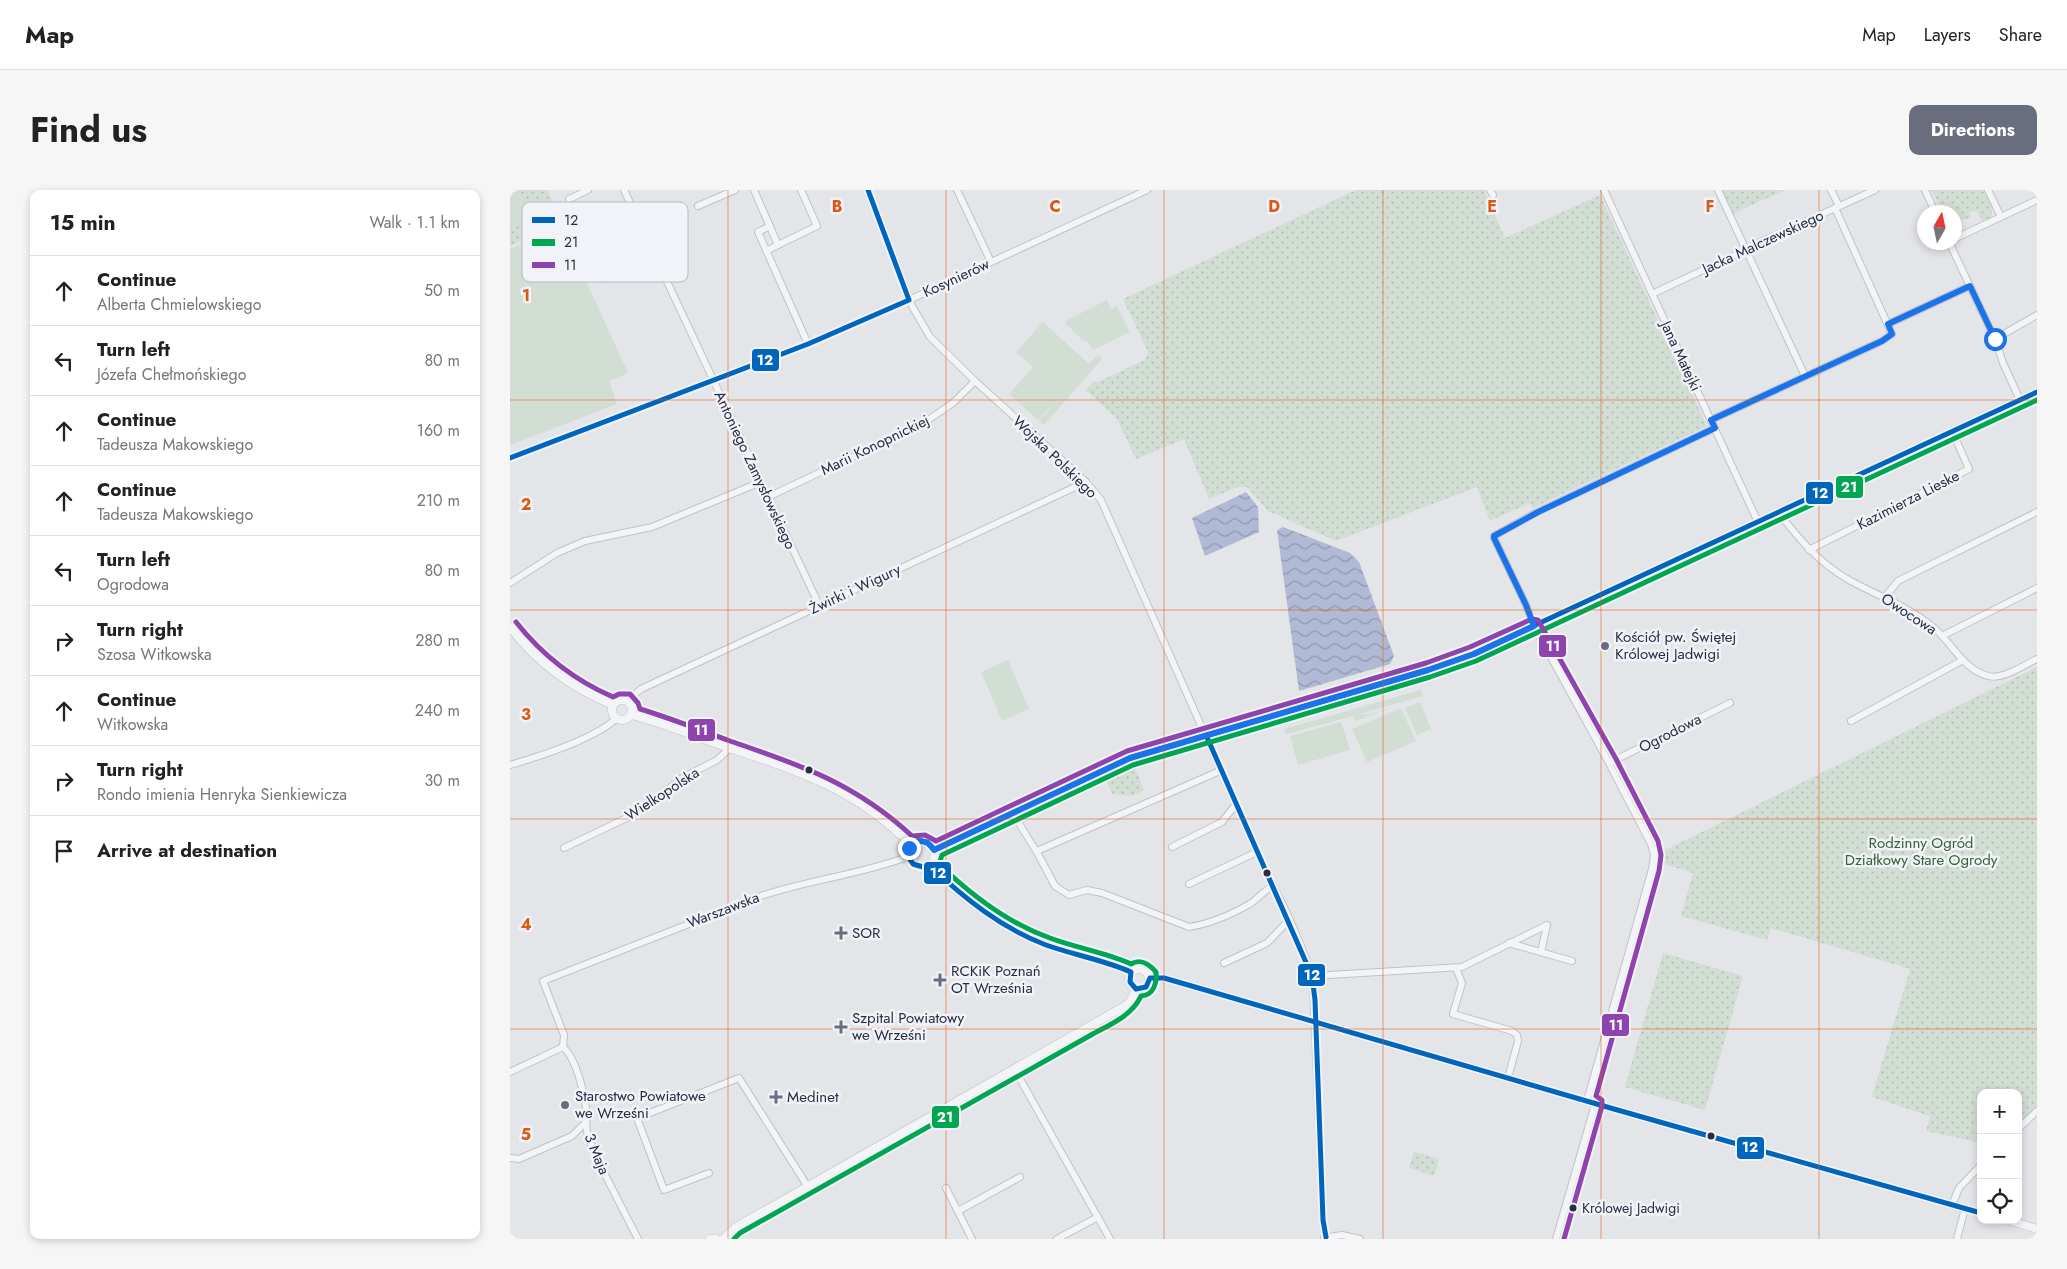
<!DOCTYPE html>
<meta charset="utf-8">
<style>
body{margin:0;font-family:Jost,sans-serif;background:#f6f6f6;color:#222}
.controls{position:absolute;right:15px;bottom:15px;display:grid;overflow:hidden;border-radius:10px;box-shadow:0 2px 8px #0003}
.controls button{width:45px;height:45px;display:grid;place-items:center;padding:0;border:0;border-bottom:1px solid #e0e0e0;background:#fff;color:#222;font:25px sans-serif}
.compass{position:absolute;left:1407px;top:15px;width:45px;height:45px;border-radius:50%;background:#fff;box-shadow:0 2px 8px #0003;rotate:9deg}
.stop{position:absolute;width:15px;height:15px;margin:-11px;border:4px solid #1a73e8;border-radius:50%;background:#fff}
.stop.end{background:#1a73e8;border-color:#fff;box-shadow:0 1px 5px #0008}
.list{margin:0;padding:0;list-style:none}
h2{display:flex;justify-content:space-between;align-items:center;height:65px;margin:0;padding:0 20px;font-size:21px}
h2 small{font-size:16px;font-weight:400;color:#767676}
.list li{display:grid;grid-template-columns:32px 1fr auto;gap:15px;align-items:center;box-sizing:border-box;height:70px;padding:0 20px;border-top:1px solid #e0e0e0}
.list b{display:block;font-size:19px;white-space:nowrap}
.list p{margin:0;font-size:16px;white-space:nowrap;color:#767676}
.list em{font-size:16px;font-style:normal;color:#767676}
.icon{flex:none;width:28px;height:28px;fill:none;stroke:currentColor;stroke-width:2;stroke-linecap:round;stroke-linejoin:round}
.map{position:relative;flex:none;width:1527px;height:1049px;overflow:hidden;border-radius:10px}
header{display:flex;align-items:center;gap:30px;box-sizing:border-box;height:70px;padding:0 25px;background:#fff;border-bottom:1px solid #e0e0e0}
header strong{font-size:24px}
nav{display:flex;gap:28px;margin-inline-start:auto;font-size:18px}
.intro{display:flex;align-items:center;justify-content:space-between;box-sizing:border-box;height:120px;padding:0 30px}
h1{margin:0;font-size:35px}
.button{padding:12px 22px;border-radius:10px;background:#6a6d7e;color:#fff;font-size:18px;font-weight:700}
main{display:flex;gap:30px;padding:0 30px}
aside{flex:1;background:#fff;border-radius:10px;box-shadow:0 2px 8px #0003}
.map>svg:first-child{display:block}
.green{fill:url(#green-dots)}
.pitch{fill:#d2ddd4}
.water{fill:url(#water-waves)}
.lines{fill:none;stroke-linecap:round;stroke-linejoin:round}
.minor-casing{stroke:#c1c2c7;stroke-width:8}
.tertiary-casing{stroke:#c1c2c7;stroke-width:9}
.minor{stroke:#f3f4f6;stroke-width:6}
.tertiary{stroke:#f3f4f6;stroke-width:8}
.bus-1-casing{stroke:#f2f3f8;stroke-width:9}
.bus-2-casing{stroke:#f2f3f8;stroke-width:9}
.bus-3-casing{stroke:#f2f3f8;stroke-width:9}
.bus-1{stroke:#0065bd;stroke-width:5}
.bus-2{stroke:#00a651;stroke-width:5}
.bus-3{stroke:#8e44ad;stroke-width:5}
.route{stroke:#1a73e8;stroke-width:6}
.grid{fill:none;stroke:#de570f;stroke-width:1;stroke-opacity:0.55}
.poi-dot{fill:#6a6d7e;stroke:#f2f3f8;stroke-width:2}
.bus-dot{fill:#292d44;stroke:#f2f3f8;stroke-width:2}
.labels{text-anchor:middle;dominant-baseline:central;stroke-width:5;stroke-linejoin:round;paint-order:stroke}
.bus-label{font-size:14px;fill:#292d44;stroke:#f2f3f8;text-anchor:start}
.street-label{font-size:15px;fill:#292d44;stroke:#f2f3f8}
.poi-label{font-size:15px;fill:#292d44;stroke:#f2f3f8;text-anchor:start}
.park-label{font-size:15px;fill:#356137;stroke:#f2f3f8}
.key{fill:#f2f3f8;stroke:#b6b8c2;stroke-width:1}
.key-label{font-size:14px;fill:#292d44}
.grid-label{font-size:16px;text-anchor:middle;font-weight:bold;fill:#de570f;stroke:#f2f3f8;stroke-width:5;stroke-linejoin:round;paint-order:stroke}
.line-badge{stroke:#f2f3f8;stroke-width:2}
.badge-label{font-size:14px;text-anchor:middle;font-weight:bold;fill:#fff}
</style>
<header>
<strong>Map</strong>
<nav><a>Map</a><a>Layers</a><a>Share</a></nav>
</header>
<div class="intro"><h1>Find us</h1><a class="button">Directions</a></div>
<main>
<aside>
<h2>15 min<small>Walk · 1.1 km</small></h2>
<ul class="list">
<li><svg class="icon" aria-label="ahead" viewBox="0 0 24 24"><path d="M12 20V5M6 11l6-6 6 6"/></svg><div><b>Continue</b><p>Alberta Chmielowskiego</p></div><em>50 m</em></li>
<li><svg class="icon" aria-label="left" viewBox="0 0 24 24"><path d="M17 20v-9H6M10 6l-5 5 5 5"/></svg><div><b>Turn left</b><p>Józefa Chełmońskiego</p></div><em>80 m</em></li>
<li><svg class="icon" aria-label="ahead" viewBox="0 0 24 24"><path d="M12 20V5M6 11l6-6 6 6"/></svg><div><b>Continue</b><p>Tadeusza Makowskiego</p></div><em>160 m</em></li>
<li><svg class="icon" aria-label="ahead" viewBox="0 0 24 24"><path d="M12 20V5M6 11l6-6 6 6"/></svg><div><b>Continue</b><p>Tadeusza Makowskiego</p></div><em>210 m</em></li>
<li><svg class="icon" aria-label="left" viewBox="0 0 24 24"><path d="M17 20v-9H6M10 6l-5 5 5 5"/></svg><div><b>Turn left</b><p>Ogrodowa</p></div><em>80 m</em></li>
<li><svg class="icon" aria-label="right" viewBox="0 0 24 24"><path d="M7 20v-9h11M14 6l5 5-5 5"/></svg><div><b>Turn right</b><p>Szosa Witkowska</p></div><em>280 m</em></li>
<li><svg class="icon" aria-label="ahead" viewBox="0 0 24 24"><path d="M12 20V5M6 11l6-6 6 6"/></svg><div><b>Continue</b><p>Witkowska</p></div><em>240 m</em></li>
<li><svg class="icon" aria-label="right" viewBox="0 0 24 24"><path d="M7 20v-9h11M14 6l5 5-5 5"/></svg><div><b>Turn right</b><p>Rondo imienia Henryka Sienkiewicza</p></div><em>30 m</em></li>
<li><svg class="icon" aria-label="arrive" viewBox="0 0 24 24"><path d="M6 21V4h12l-3 4 3 4H6"/></svg><div><b>Arrive at destination</b></div></li>
</ul>
</aside>
<div class="map">
<svg width="1527" height="1049" viewBox="0 0 1527 1049">
<defs>
<pattern id="green-dots" width="8" height="8" patternUnits="userSpaceOnUse" patternTransform="scale(1.25)"><rect width="8" height="8" fill="#d2ddd4"/><path d="M2 2h.1M6 6h.1" fill="none" stroke="#b4beb7" stroke-width="1.8" stroke-linecap="round"/></pattern>
<pattern id="water-waves" width="16" height="10" patternUnits="userSpaceOnUse" patternTransform="scale(1.25)"><rect width="16" height="10" fill="#b1bad5"/><path d="M0 5q4-4 8 0t8 0" fill="none" stroke="#9098ae"/></pattern>
</defs>
<rect width="100%" height="100%" fill="#e4e5e9"/>
<g class="green">
<path d="M 0,0 L 37,0 L 51,31 L 44,37 L 0,56 Z"/>
<path d="M 846,0 L 974,0 L 995,48 L 1090,5 L 1197,236 L 1023,318 L 1020,313 L 980,331 L 967,297 L 826,351 L 758,321 L 737,297 L 728,297 L 699,309 L 674,249 L 626,269 L 607,229 L 576,200 L 585,191 L 588,192 L 635,170 L 638,162 L 613,109 Z"/>
<path d="M 1211,0 L 1275,0 L 1222,24 Z"/>
<path d="M 1420,0 L 1473,0 C 1477,8 1485,19 1481,28 L 1472,31 L 1466,20 L 1459,23 L 1461,27 L 1445,33 L 1444,22 L 1432,22 L 1423,2 Z"/>
<path d="M 1527,477 L 1527,916 L 1508,933 L 1508,903 L 1471,903 L 1471,953 L 1416,941 L 1420,926 L 1362,907 L 1400,779 L 1261,738 L 1257,750 L 1171,726 L 1183,683 L 1154,674 L 1153,661 Z"/>
<path d="M 625,577 L 634,600 L 623,606 L 602,604 L 596,590 Z"/>
<path d="M 1153,763 L 1233,786 L 1195,920 L 1115,897 Z"/>
<path d="M 904,962 L 929,969 L 924,986 L 899,978 Z"/>
</g>
<g class="pitch">
<path d="M 0,0 L 8,0 L 20,26 L 0,35 Z"/>
<path d="M 51,36 L 118,183 L 99,191 L 107,214 L 0,255 L 0,59 Z"/>
<path d="M 597,110 L 601,119 L 607,116 L 620,142 L 583,160 L 579,153 L 572,150 L 555,133 L 557,130 Z"/>
<path d="M 533,132 L 579,174 L 588,165 L 592,169 L 534,235 L 529,231 L 550,207 L 528,230 L 499,204 L 523,177 L 506,162 Z"/>
<path d="M 498,470 L 519,519 L 492,531 L 471,482 Z"/>
<path d="M 911,500 L 913,506 L 846,525 L 854,524 L 855,525 L 882,518 L 855,527 L 855,528 L 845,531 L 843,526 L 776,544 L 774,539 Z"/>
<path d="M 910,512 L 921,539 L 907,545 L 895,518 Z"/>
<path d="M 891,518 L 906,551 L 857,572 L 842,539 Z"/>
<path d="M 831,532 L 840,560 L 788,575 L 780,546 Z"/>
</g>
<g class="water">
<path d="M 736,302 L 748,317 L 749,342 L 695,366 L 682,328 Z"/>
<path d="M 773,337 L 840,363 L 849,372 L 884,466 L 880,474 L 789,501 L 767,340 Z"/>
</g>
<g class="lines">
<defs>
<g id="minor">
<path d="M 114,0 L 309,415"/>
<path d="M 244,0 L 268,55 L 256,61"/>
<path d="M 358,0 L 402,116 L 420,147 L 465,191 L 576,292 L 591,310 L 760,691 C 774,714 798,767 803,794 L 813,1030 L 816,1047"/>
<path d="M 447,0 L 481,72"/>
<path d="M 980,0 L 983,5"/>
<path d="M 1094,0 L 1248,332"/>
<path d="M 1208,0 L 1295,186"/>
<path d="M 1321,0 L 1329,16"/>
<path d="M 1415,0 L 1425,22"/>
<path d="M 1478,0 L 1491,27"/>
<path d="M 59,9 L 78,0"/>
<path d="M 188,16 L 225,0"/>
<path d="M 260,36 L 248,42 L 298,154"/>
<path d="M 1444,49 L 1527,10"/>
<path d="M 1439,52 L 1485,149 L 1493,173 L 1510,210"/>
<path d="M 268,55 L 307,36 L 291,0"/>
<path d="M 92,88 L 144,63"/>
<path d="M 1142,104 L 1236,60 L 1244,55 L 1365,0"/>
<path d="M 1378,134 L 1460,96"/>
<path d="M 1485,149 L 1527,125"/>
<path d="M 1201,230 L 1372,151 L 1382,144 L 1325,18"/>
<path d="M 0,268 L 298,154 L 399,110 L 637,0"/>
<path d="M 258,307 L 412,234 L 443,213 L 465,191"/>
<path d="M 1268,322 C 1289,349 1309,373 1339,390 C 1366,405 1397,416 1422,436 C 1441,451 1453,480 1478,486 C 1493,490 1514,475 1527,469"/>
<path d="M 1299,360 L 1459,279 L 1442,241"/>
<path d="M 0,393 L 47,363 L 75,351 L 142,337 L 251,292"/>
<path d="M 1375,407 L 1388,391 L 1527,322"/>
<path d="M 1432,446 L 1527,398"/>
<path d="M 117,511 L 131,499 L 576,292"/>
<path d="M 1341,531 L 1453,470"/>
<path d="M 1099,573 L 1220,513"/>
<path d="M 0,575 C 31,566 82,550 106,529"/>
<path d="M 502,622 L 528,664 L 545,696 L 559,705 L 577,700 L 592,703 L 679,737 C 699,734 720,725 738,715 C 747,710 753,701 763,696"/>
<path d="M 662,657 L 712,632 L 726,614"/>
<path d="M 54,658 L 131,621 L 172,588 L 207,570 L 220,558"/>
<path d="M 527,661 L 712,580"/>
<path d="M 679,694 L 747,662"/>
<path d="M 999,753 L 1062,771"/>
<path d="M 714,773 L 757,753 L 779,730"/>
<path d="M 946,778 L 952,793 L 943,824 L 1002,841 L 1007,845 L 1008,851 L 998,888"/>
<path d="M 802,786 L 952,777 L 1037,735 L 1031,762"/>
<path d="M 505,880 L 600,1049"/>
<path d="M 0,882 L 53,857"/>
<path d="M 1077,911 L 1142,679 L 1144,665 L 1141,654 L 1099,573 L 1024,436 L 1016,415 L 984,348 L 984,346 L 1027,322 L 1205,238"/>
<path d="M 1508,939 L 1527,921"/>
<path d="M 0,968 L 9,969 L 62,946 L 75,933"/>
<path d="M 199,983 L 154,1000 L 127,928 L 229,888 L 298,997"/>
<path d="M 436,998 L 462,1049"/>
<path d="M 1442,1015 L 1449,998 L 1471,975"/>
<path d="M 448,1021 L 510,987"/>
<path d="M 814,1048 L 832,1045 L 850,1049"/>
<path d="M 128,1049 L 89,973 L 89,970 C 85,962 80,954 78,946 C 75,936 77,928 76,918 C 74,902 66,868 53,857 L 54,845 L 33,791 L 248,707 C 297,690 349,685 397,667"/>
<path d="M 547,1049 L 588,1027"/>
<path d="M 1046,1049 L 1085,914"/>
<path d="M 1447,1049 L 1455,1018"/>
</g>
<g id="tertiary">
<path d="M 0,437 C 26,472 63,499 103,515"/>
<circle cx="112" cy="520" r="10"/>
<path d="M 122,525 C 155,534 187,547 219,558 C 291,582 346,599 401,655"/>
<circle cx="411" cy="664" r="14"/>
<path d="M 424,660 L 620,568 L 918,480 L 963,464 L 1527,202"/>
<path d="M 419,675 C 453,708 492,739 537,755 C 565,765 595,769 621,782"/>
<circle cx="629" cy="789" r="10"/>
<path d="M 640,788 L 654,788 L 671,793 L 1104,919 L 1471,1023"/>
<path d="M 1498,1030 L 1527,1039"/>
<path d="M 200,1049 L 206,1049"/>
<path d="M 213,1049 L 226,1037 L 615,816 L 620,812 L 626,799"/>
</g>
</defs>
<use href="#minor" class="minor-casing"/>
<use href="#tertiary" class="tertiary-casing"/>
<use href="#minor" class="minor"/>
<use href="#tertiary" class="tertiary"/>
<defs>
<g id="bus-1">
<path d="M 0,268 L 298,154 L 399,110 L 358,0"/>
<path d="M 696,545 L 802,786 L 805,810 L 813,1030 L 816,1047"/>
<path d="M 1471,1023 L 1104,919 L 654,788 L 640,788 L 636,797 L 626,799 L 620,792 L 621,782 C 594,770 564,765 536,755 C 491,738 454,708 419,675 L 413,677 L 403,674 L 398,666 L 402,655 L 407,651 L 417,652 L 424,660 L 620,568 L 918,480 L 963,464 L 1527,202"/>
</g>
<path id="bus-2" d="M 224,1049 L 230,1043 L 581,845 C 599,835 622,826 631,806 C 644,805 647,793 646,782 C 639,774 631,768 621,774 C 595,762 566,758 540,748 C 497,733 461,705 429,674 L 432,665 L 623,575 L 920,487 L 966,471 L 1527,210"/>
<path id="bus-3" d="M 6,432 C 32,465 64,490 103,507 L 109,504 L 120,504 L 128,513 L 130,519 C 160,528 190,540 220,551 C 291,575 346,594 402,646 L 415,645 L 426,651 L 617,561 L 916,473 L 960,457 L 1022,429 L 1028,430 L 1106,569 L 1148,651 L 1151,665 L 1149,681 L 1086,906 L 1092,910 L 1092,916 L 1054,1049"/>
</defs>
<use href="#bus-1" class="bus-1-casing"/>
<use href="#bus-2" class="bus-2-casing"/>
<use href="#bus-3" class="bus-3-casing"/>
<use href="#bus-1" class="bus-1"/>
<use href="#bus-2" class="bus-2"/>
<use href="#bus-3" class="bus-3"/>
</g>
<g class="lines">
<path class="route" d="M 399,658 C 407,648 417,649 424,660 L 620,568 L 918,480 L 964,464 L 1024,436 L 1016,415 L 984,348 L 984,346 L 1028,322 L 1205,238 L 1201,230 L 1372,151 L 1382,144 L 1378,134 L 1460,96 L 1485,149"/>
</g>
<path class="grid" d="M 218,0 L 218,1049M 436,0 L 436,1049M 654,0 L 654,1049M 873,0 L 873,1049M 1091,0 L 1091,1049M 1309,0 L 1309,1049M 0,210 L 1527,210M 0,420 L 1527,420M 0,629 L 1527,629M 0,839 L 1527,839"/>
<g class="poi-dot">
<circle cx="1095" cy="456" r="5"/>
<path d="M328.5 735.5h5v5h5v5h-5v5h-5v-5h-5v-5h5z"/>
<path d="M427.5 782.5h5v5h5v5h-5v5h-5v-5h-5v-5h5z"/>
<path d="M328.5 829.5h5v5h5v5h-5v5h-5v-5h-5v-5h5z"/>
<path d="M263.5 899.5h5v5h5v5h-5v5h-5v-5h-5v-5h5z"/>
<circle cx="55" cy="915" r="5"/>
</g>
<g class="bus-dot">
<circle cx="299" cy="580" r="4.5"/>
<circle cx="757" cy="683" r="4.5"/>
<circle cx="1201" cy="946" r="4.5"/>
<circle cx="1063" cy="1018" r="4.5"/>
</g>
<g class="labels">
<g class="bus-label">
<text x="1072" y="1018">Królowej Jadwigi</text>
</g>
<g class="street-label">
<text transform="translate(1253 52) rotate(-25)">Jacka Malczewskiego</text>
<text transform="translate(446 88) rotate(-25)">Kosynierów</text>
<text transform="translate(1171 166) rotate(65)">Jana Matejki</text>
<text transform="translate(365 255) rotate(-26)">Marii Konopnickiej</text>
<text transform="translate(545 267) rotate(44)">Wojska Polskiego</text>
<text transform="translate(245 280) rotate(65)">Antoniego Zamysłowskiego</text>
<text transform="translate(1398 310) rotate(-27)">Kazimierza Lieske</text>
<text transform="translate(345 399) rotate(-25)">Żwirki i Wigury</text>
<text transform="translate(1399 424) rotate(33)">Owocowa</text>
<text transform="translate(1160 543) rotate(-27)">Ogrodowa</text>
<text transform="translate(152 604) rotate(-33)">Wielkopolska</text>
<text transform="translate(213 720) rotate(-21)">Warszawska</text>
<text transform="translate(87 964) rotate(68)">3 Maja</text>
</g>
<g class="poi-label">
<text x="1105" y="447">Kościół pw. Świętej<tspan x="1105" dy="17">Królowej Jadwigi</tspan></text>
<text x="342" y="743">SOR</text>
<text x="441" y="781">RCKiK Poznań<tspan x="441" dy="17">OT Września</tspan></text>
<text x="342" y="828">Szpital Powiatowy<tspan x="342" dy="17">we Wrześni</tspan></text>
<text x="65" y="906">Starostwo Powiatowe<tspan x="65" dy="17">we Wrześni</tspan></text>
<text x="277" y="907">Medinet</text>
</g>
<g class="park-label">
<text x="1411" y="653">Rodzinny Ogród<tspan x="1411" dy="17">Działkowy Stare Ogrody</tspan></text>
</g>
</g>
<rect x="12" y="12" width="166" height="80" rx="8" class="key"/>
<rect x="22" y="27" width="23" height="6" fill="#0065bd"/>
<rect x="22" y="49" width="23" height="7" fill="#00a651"/>
<rect x="22" y="72" width="23" height="6" fill="#8e44ad"/>
<g class="key-label">
<text x="54" y="35">12</text>
<text x="54" y="57">21</text>
<text x="54" y="80">11</text>
</g>
<g class="grid-label">
<text x="327" y="22">B</text>
<text x="545" y="22">C</text>
<text x="764" y="22">D</text>
<text x="982" y="22">E</text>
<text x="1200" y="22">F</text>
<text x="16" y="111">1</text>
<text x="16" y="320">2</text>
<text x="16" y="530">3</text>
<text x="16" y="740">4</text>
<text x="16" y="950">5</text>
</g>
<g class="line-badge">
<rect x="241" y="158" width="29" height="24" rx="5" fill="#0065bd"/>
<rect x="1325" y="285" width="29" height="24" rx="5" fill="#00a651"/>
<rect x="1295" y="291" width="29" height="24" rx="5" fill="#0065bd"/>
<rect x="1028" y="444" width="29" height="24" rx="5" fill="#8e44ad"/>
<rect x="177" y="528" width="29" height="24" rx="5" fill="#8e44ad"/>
<rect x="413" y="671" width="29" height="24" rx="5" fill="#0065bd"/>
<rect x="787" y="773" width="29" height="24" rx="5" fill="#0065bd"/>
<rect x="1091" y="823" width="29" height="24" rx="5" fill="#8e44ad"/>
<rect x="421" y="915" width="29" height="24" rx="5" fill="#00a651"/>
<rect x="1226" y="946" width="29" height="24" rx="5" fill="#0065bd"/>
</g>
<g class="badge-label">
<text x="255" y="175">12</text>
<text x="1339" y="302">21</text>
<text x="1310" y="308">12</text>
<text x="1043" y="461">11</text>
<text x="191" y="545">11</text>
<text x="428" y="688">12</text>
<text x="802" y="790">12</text>
<text x="1106" y="840">11</text>
<text x="435" y="932">21</text>
<text x="1240" y="962">12</text>
</g>
</svg>
<div class="controls">
<button>+</button>
<button>−</button>
<button><svg class="icon" aria-label="locate" viewBox="0 0 24 24"><circle cx="12" cy="12" r="6"/><path d="M12 2v4M12 18v4M2 12h4M18 12h4"/></svg></button>
</div>
<svg class="compass" viewBox="-18 -18 36 36"><path d="M0-13l5 13h-10z" fill="#e53935"/><path d="M0 13l5-13h-10z" fill="#767676"/></svg>
<div class="stop" style="left:1485px;top:149px"></div>
<div class="stop end" style="left:399px;top:658px"></div>
</div>
</main>
